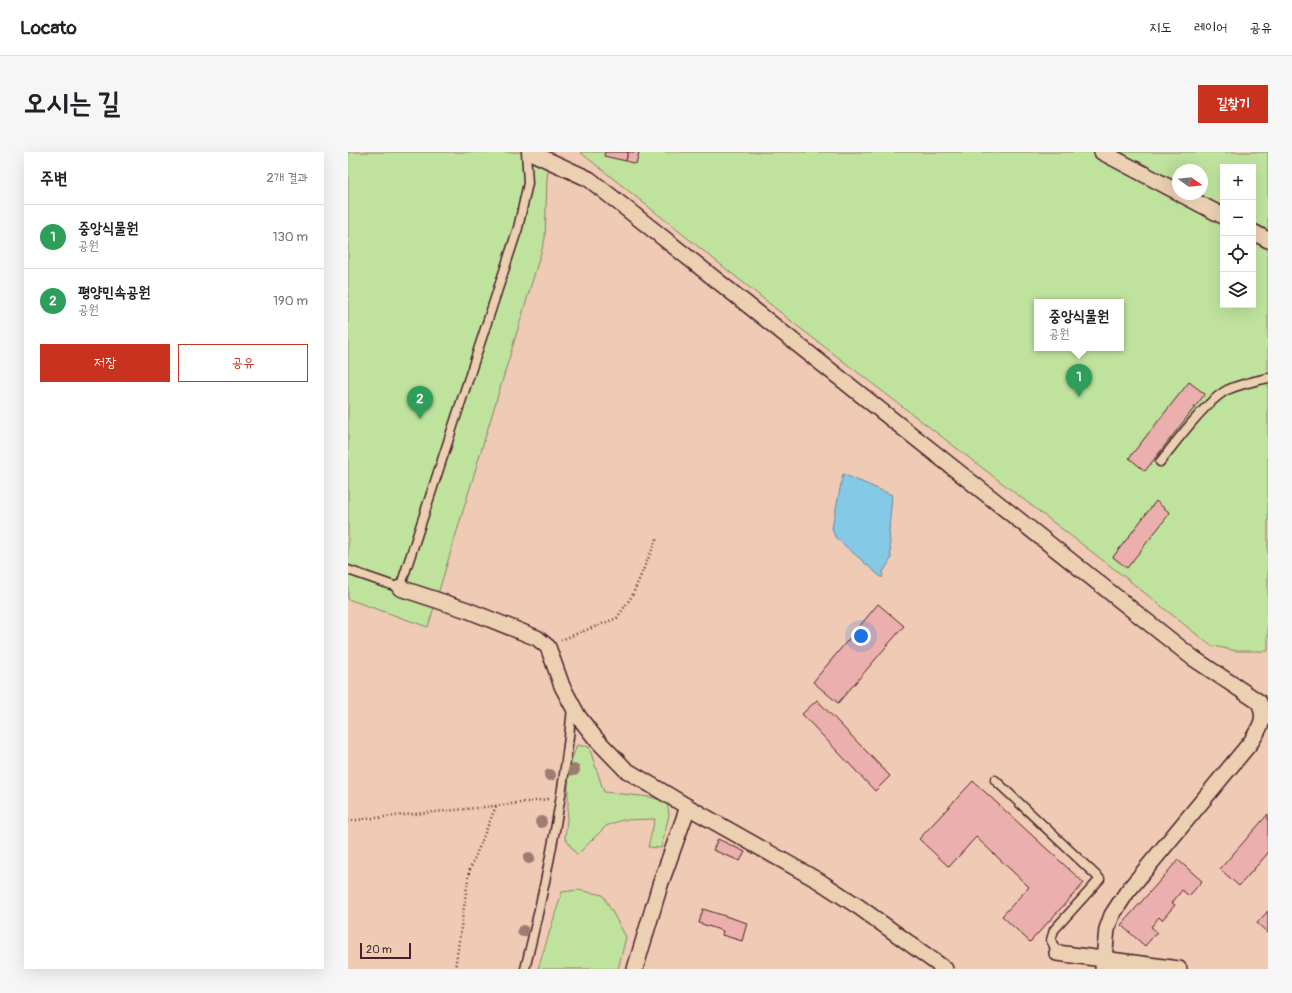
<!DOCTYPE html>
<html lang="ko">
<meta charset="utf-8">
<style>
body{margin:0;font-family:Pangolin,"Poor Story",sans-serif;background:#f6f6f6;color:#202124}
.controls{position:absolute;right:12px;top:12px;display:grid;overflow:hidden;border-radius:0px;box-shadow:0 4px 16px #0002}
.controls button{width:36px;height:36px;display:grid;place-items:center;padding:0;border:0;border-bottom:1px solid #e0e0e0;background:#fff;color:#202124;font:20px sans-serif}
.compass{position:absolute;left:824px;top:12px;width:36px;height:36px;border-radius:50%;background:#fff;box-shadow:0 4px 16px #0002;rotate:104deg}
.scale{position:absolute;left:12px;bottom:10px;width:51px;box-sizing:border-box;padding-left:4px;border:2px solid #4a1f2b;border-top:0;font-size:11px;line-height:14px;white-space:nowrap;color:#4a1f2b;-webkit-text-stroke:3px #ebd0b2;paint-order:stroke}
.you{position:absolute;left:513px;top:484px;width:14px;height:14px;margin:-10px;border:3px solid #fff;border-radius:50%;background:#1a73e8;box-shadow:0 0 0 6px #1a73e833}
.badge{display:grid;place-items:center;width:26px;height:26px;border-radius:50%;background:#c8321e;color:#fff;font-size:13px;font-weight:700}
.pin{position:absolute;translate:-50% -33px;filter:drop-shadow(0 1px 2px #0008)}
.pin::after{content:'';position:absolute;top:21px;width:14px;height:12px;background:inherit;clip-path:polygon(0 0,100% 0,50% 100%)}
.popup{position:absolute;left:686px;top:147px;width:90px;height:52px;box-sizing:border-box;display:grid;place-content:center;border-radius:0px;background:#fff;filter:drop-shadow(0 1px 3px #0005);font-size:13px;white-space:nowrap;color:#757577}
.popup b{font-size:15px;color:#202124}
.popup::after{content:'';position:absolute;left:50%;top:100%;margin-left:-8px;border:8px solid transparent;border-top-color:#fff}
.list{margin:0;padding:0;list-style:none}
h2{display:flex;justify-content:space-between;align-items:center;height:52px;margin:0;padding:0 16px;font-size:17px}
h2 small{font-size:13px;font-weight:400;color:#757577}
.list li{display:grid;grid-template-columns:26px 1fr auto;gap:12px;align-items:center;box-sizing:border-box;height:64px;padding:0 16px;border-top:1px solid #e0e0e0}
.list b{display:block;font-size:15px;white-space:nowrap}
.list p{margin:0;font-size:13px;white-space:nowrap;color:#757577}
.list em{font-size:13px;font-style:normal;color:#757577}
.actions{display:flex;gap:8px;padding:12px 16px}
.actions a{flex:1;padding:9px 0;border:1px solid #c8321e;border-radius:0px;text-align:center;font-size:14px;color:#c8321e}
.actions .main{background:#c8321e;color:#fff}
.icon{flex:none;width:22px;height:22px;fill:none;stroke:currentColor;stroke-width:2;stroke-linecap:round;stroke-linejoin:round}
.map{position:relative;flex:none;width:920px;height:817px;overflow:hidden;border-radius:0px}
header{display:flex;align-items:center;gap:24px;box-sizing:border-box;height:56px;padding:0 20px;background:#fff;border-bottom:1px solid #e0e0e0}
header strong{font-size:19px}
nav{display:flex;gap:22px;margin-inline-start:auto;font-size:14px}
.intro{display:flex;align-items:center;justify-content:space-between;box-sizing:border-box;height:96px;padding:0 24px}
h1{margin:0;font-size:28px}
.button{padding:10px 18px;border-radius:0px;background:#c8321e;color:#fff;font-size:14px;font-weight:700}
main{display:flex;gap:24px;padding:0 24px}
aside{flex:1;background:#fff;border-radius:0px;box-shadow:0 4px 16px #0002}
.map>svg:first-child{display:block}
.green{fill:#bfe39d;stroke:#848164;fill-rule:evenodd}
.water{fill:#84c9e5;stroke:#6d859b}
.building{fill:#ebb0ad;stroke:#4a1f2b}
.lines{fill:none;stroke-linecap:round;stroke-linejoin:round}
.lane-casing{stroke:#4a1f2b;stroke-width:11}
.street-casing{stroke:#4a1f2b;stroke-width:18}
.path{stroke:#4a1f2b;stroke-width:2.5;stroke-dasharray:1 3;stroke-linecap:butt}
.lane{stroke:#ebd0b2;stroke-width:8}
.street{stroke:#ebd0b2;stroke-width:15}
.tree{fill:#9e7c72}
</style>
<header>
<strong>Locato</strong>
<nav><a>지도</a><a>레이어</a><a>공유</a></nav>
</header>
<div class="intro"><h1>오시는 길</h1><a class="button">길찾기</a></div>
<main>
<aside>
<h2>주변<small>2개 결과</small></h2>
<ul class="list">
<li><span class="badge" style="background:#2e9e5b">1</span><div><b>중앙식물원</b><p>공원</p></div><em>130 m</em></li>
<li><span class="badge" style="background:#2e9e5b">2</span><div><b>평양민속공원</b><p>공원</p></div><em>190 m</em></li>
</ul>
<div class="actions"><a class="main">저장</a><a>공유</a></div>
</aside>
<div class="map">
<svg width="920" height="817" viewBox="0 0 920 817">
<rect width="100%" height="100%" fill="#efcab4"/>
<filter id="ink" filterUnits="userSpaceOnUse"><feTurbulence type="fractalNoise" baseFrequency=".025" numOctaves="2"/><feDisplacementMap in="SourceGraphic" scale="8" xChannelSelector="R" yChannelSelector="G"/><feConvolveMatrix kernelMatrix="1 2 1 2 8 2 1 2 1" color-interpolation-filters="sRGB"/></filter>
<g filter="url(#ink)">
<g class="green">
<path d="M 0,0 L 202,0 L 199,27 L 197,87 L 80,475 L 0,447 Z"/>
<path d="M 232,0 L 920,0 L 920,499 L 888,499 L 862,493 L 778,426 L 452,176 ZM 875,15 L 905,15 L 905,153 L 875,153 ZM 830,18 L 854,18 L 854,42 L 830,42 ZM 689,150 L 773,150 L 773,196 L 689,196 Z"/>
<path d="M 229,593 L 241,595 L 256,640 L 302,645 L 319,650 L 321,663 L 313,696 L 300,695 L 307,667 L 274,668 L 258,674 L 229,703 L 217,686 L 220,659 L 220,618 Z"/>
<path d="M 230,738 L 255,743 L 278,785 L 270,817 L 190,817 L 214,740 Z"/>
</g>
<path class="water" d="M 495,322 L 544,343 L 541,379 L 543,407 L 535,420 L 534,426 L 487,385 L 484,376 Z"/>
<g class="building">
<path d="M 257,0 L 280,0 L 278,9 L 256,4 Z"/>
<path d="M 280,0 L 291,0 L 288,12 L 278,9 Z"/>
<path d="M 841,230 L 857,242 L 797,319 L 781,306 Z"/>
<path d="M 808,349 L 822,361 L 779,416 L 765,405 Z"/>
<path d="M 530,452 L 556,474 L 490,551 L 465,530 Z"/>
<path d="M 469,548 L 542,624 L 527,639 L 454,562 Z"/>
<path d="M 625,629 L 736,731 L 682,790 L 654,764 L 681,735 L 628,685 L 601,715 L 571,687 Z"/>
<path d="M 920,662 L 920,701 L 891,734 L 872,717 Z"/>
<path d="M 370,687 L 397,700 L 392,709 L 365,698 Z"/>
<path d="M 830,708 L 854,729 L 841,744 L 834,738 L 824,751 L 827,753 L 814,768 L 811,765 L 803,775 L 809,780 L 797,794 L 773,773 Z"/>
<path d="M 355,757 L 399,771 L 394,789 L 374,783 L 375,779 L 351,771 Z"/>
<path d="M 920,759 L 920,781 L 909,771 Z"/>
</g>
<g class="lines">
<defs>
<g id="lane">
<path d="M 812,310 C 828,290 857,250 879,238 C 892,232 906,229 920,226"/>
<path d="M 0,418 L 52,436 L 170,76 L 180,31 L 178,0"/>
<path d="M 647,628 L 752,727 L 706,778 L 703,788 L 709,801"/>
<path d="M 177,817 C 198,732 216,644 224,556"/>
</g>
<g id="street">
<path d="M 182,0 L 241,27 L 845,506 L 911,550 C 919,567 912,575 903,590 L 779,740 L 764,763 L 759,777 L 755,817"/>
<path d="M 754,0 L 830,40"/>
<path d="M 833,42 L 875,64"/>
<path d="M 905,80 L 920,88"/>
<path d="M 52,436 L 119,458 L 189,486 L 200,495 L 214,534 L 230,564 L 248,587 L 278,618 L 340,655 L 471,729 L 511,755 L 597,817"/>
<path d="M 709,801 L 831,817"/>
<path d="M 287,817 L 312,733 L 340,655"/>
</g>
</defs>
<use href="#lane" class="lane-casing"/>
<use href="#street" class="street-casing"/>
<g class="path">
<path d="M 213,488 L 269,466 L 284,444 L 309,386"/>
<path d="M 0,669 C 67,661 134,657 200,647"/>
<path d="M 107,817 L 121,720 L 148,654"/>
</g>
<use href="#lane" class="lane"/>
<use href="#street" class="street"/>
</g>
<g class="tree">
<circle cx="226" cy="618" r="6"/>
<circle cx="202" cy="623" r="6"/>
<circle cx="193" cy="670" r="6"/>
<circle cx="181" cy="706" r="6"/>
<circle cx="175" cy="779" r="6"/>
</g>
</g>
</svg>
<div class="controls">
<button>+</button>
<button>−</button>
<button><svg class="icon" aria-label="locate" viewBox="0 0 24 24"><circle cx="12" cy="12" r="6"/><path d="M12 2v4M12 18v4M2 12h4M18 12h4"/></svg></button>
<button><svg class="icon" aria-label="layers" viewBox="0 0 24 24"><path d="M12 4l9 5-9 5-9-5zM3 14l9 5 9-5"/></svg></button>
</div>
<svg class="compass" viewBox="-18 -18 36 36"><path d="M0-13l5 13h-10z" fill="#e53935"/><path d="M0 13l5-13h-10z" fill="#757577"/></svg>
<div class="scale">20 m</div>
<div class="you"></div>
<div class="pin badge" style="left:731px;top:245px;background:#2e9e5b">1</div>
<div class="popup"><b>중앙식물원</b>공원</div>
<div class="pin badge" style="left:72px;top:267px;background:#2e9e5b">2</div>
</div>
</main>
